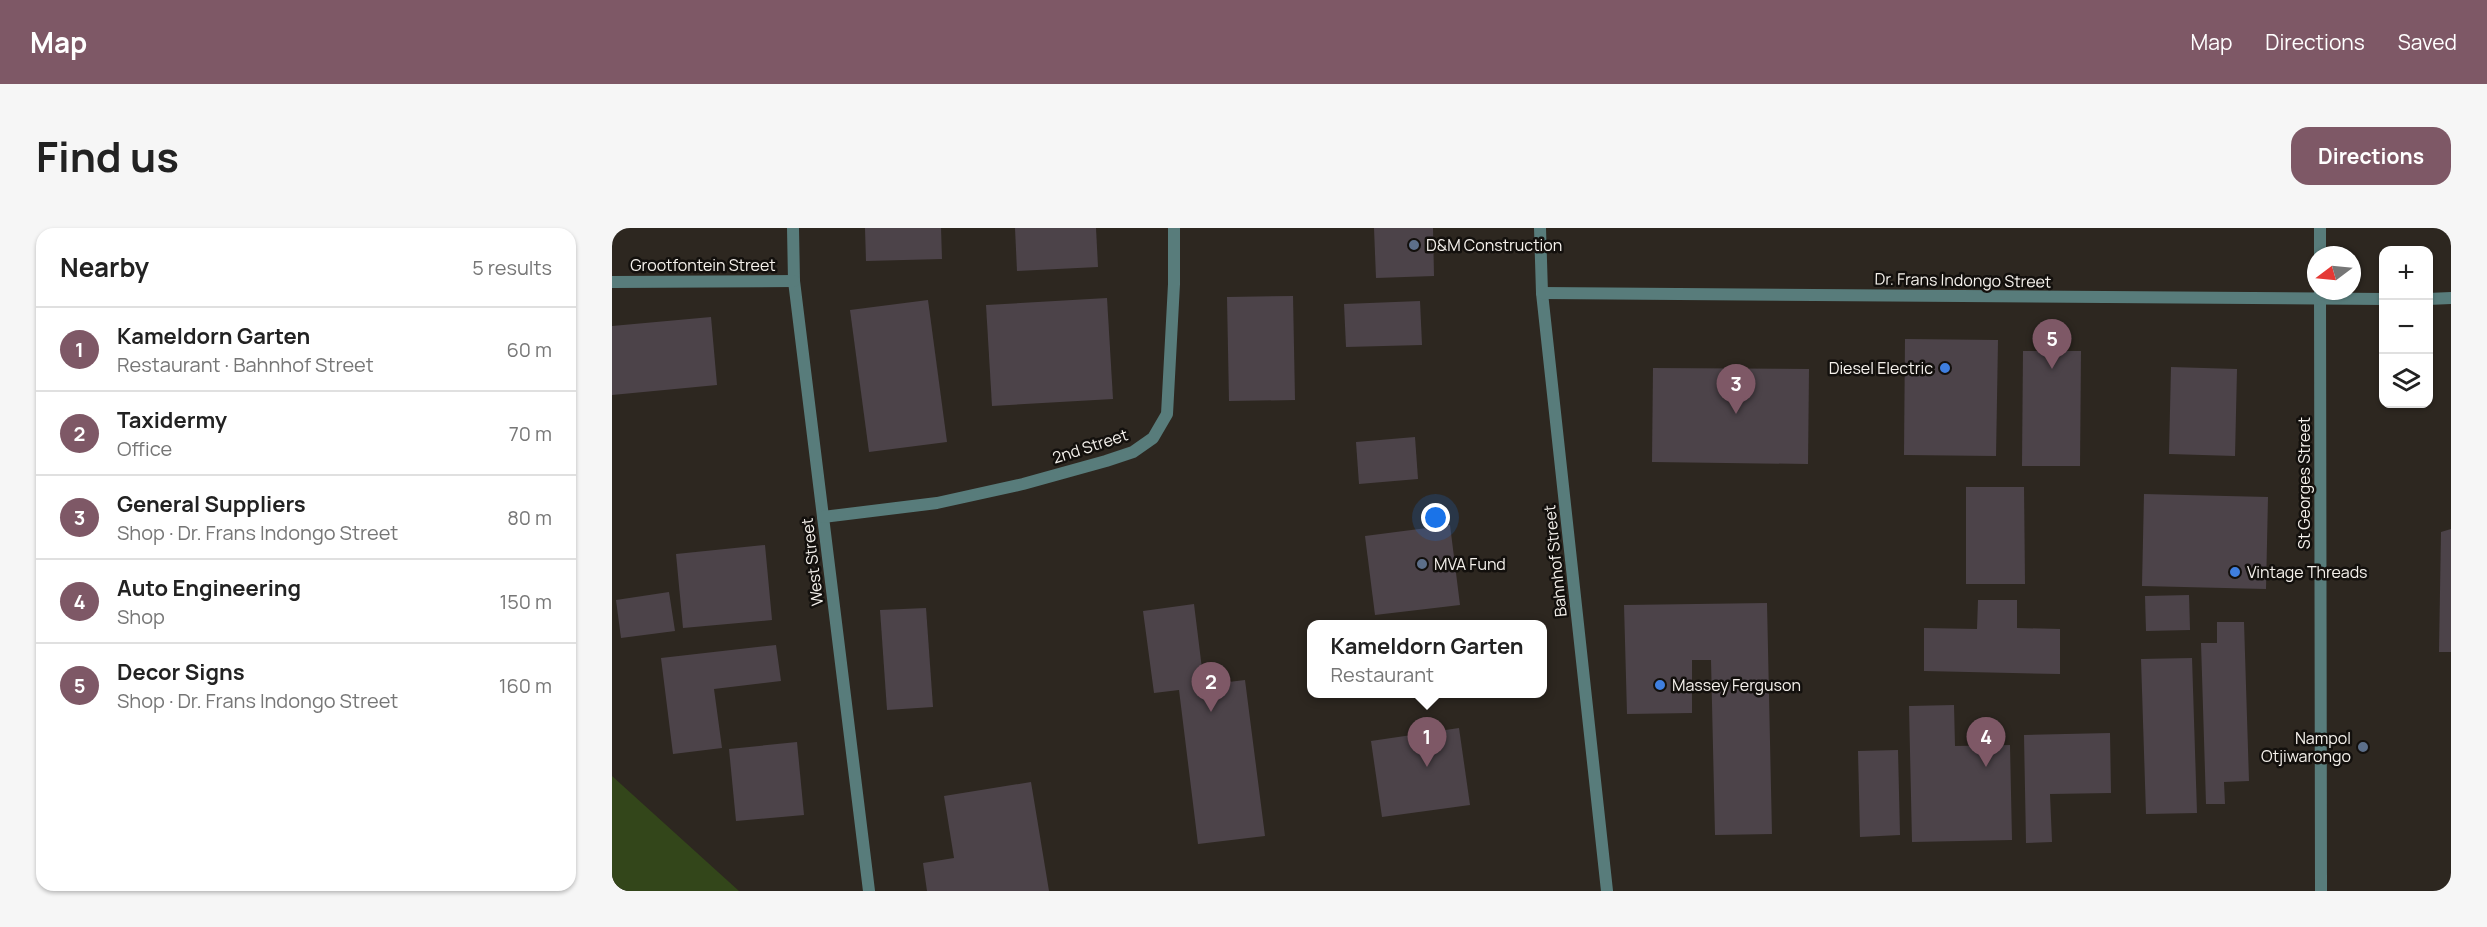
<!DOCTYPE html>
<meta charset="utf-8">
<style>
body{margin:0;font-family:Manrope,sans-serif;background:#f6f6f6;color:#222}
.controls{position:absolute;right:18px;top:18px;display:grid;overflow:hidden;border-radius:12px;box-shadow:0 2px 4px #0004}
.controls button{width:54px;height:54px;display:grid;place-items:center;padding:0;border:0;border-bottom:2px solid #e0e0e0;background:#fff;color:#222;font:30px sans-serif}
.compass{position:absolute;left:1695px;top:18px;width:54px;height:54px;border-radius:50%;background:#fff;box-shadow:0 2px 4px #0004;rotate:254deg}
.you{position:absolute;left:824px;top:290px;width:21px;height:21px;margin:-15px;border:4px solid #fff;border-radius:50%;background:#1a73e8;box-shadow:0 0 0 9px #1a73e833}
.badge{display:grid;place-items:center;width:39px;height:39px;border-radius:50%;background:#7e5866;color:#fff;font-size:20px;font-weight:700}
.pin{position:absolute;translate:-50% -50px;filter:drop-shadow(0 2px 3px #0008)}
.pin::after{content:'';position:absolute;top:32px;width:21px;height:18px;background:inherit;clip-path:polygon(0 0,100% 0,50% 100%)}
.popup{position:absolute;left:695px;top:392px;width:240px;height:78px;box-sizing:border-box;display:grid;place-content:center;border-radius:12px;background:#fff;filter:drop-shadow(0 2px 4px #0005);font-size:20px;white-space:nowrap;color:#767676}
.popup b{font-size:22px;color:#222}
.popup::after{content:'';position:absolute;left:50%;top:100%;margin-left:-12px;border:12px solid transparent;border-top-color:#fff}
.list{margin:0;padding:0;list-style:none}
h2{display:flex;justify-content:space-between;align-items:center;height:78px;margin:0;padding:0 24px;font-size:26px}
h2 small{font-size:20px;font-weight:400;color:#767676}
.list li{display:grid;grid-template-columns:39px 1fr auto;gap:18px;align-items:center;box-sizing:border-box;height:84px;padding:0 24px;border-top:2px solid #e0e0e0}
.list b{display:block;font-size:22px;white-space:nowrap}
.list p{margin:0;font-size:20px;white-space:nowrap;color:#767676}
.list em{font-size:20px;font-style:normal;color:#767676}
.icon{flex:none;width:33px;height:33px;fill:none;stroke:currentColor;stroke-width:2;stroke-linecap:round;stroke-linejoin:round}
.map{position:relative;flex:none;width:1839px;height:663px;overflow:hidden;border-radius:18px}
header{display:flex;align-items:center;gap:36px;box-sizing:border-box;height:84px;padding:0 30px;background:#7e5866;color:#fff}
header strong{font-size:28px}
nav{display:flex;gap:33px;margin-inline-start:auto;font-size:21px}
.intro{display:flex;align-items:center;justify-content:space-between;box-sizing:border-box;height:144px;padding:0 36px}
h1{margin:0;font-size:42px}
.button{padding:15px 27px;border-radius:18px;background:#7e5866;color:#fff;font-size:21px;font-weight:700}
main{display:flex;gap:36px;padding:0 36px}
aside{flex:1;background:#fff;border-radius:18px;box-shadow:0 2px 4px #0004}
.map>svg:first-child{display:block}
.green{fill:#33461a}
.building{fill:#4c4349}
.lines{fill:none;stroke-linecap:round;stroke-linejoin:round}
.street{stroke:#587c7b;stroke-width:12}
.service-dot{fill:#5c6f8a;stroke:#13100d;stroke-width:2}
.shop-dot{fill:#3f7fe0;stroke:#13100d;stroke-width:2}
.labels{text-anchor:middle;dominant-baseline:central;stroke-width:5;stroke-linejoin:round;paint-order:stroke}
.poi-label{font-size:16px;fill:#f5f1ec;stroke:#13100d;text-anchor:start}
.street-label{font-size:16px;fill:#f5f1ec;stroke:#13100d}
</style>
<header>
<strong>Map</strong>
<nav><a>Map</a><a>Directions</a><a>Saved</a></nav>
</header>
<div class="intro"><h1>Find us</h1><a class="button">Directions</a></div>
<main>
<aside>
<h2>Nearby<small>5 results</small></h2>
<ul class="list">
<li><span class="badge">1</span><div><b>Kameldorn Garten</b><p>Restaurant · Bahnhof Street</p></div><em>60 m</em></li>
<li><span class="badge">2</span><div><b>Taxidermy</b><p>Office</p></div><em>70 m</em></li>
<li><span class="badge">3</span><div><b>General Suppliers</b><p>Shop · Dr. Frans Indongo Street</p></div><em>80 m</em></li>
<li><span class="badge">4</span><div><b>Auto Engineering</b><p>Shop</p></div><em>150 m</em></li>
<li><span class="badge">5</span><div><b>Decor Signs</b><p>Shop · Dr. Frans Indongo Street</p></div><em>160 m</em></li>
</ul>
</aside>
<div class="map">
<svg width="1839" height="663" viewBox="0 0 1839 663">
<rect width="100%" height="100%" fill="#2d2720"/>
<path class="green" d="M 0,548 L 127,663 L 0,663 Z"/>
<g class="building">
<path d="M 253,0 L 329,0 L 330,31 L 254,33 Z"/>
<path d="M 403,0 L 484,0 L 486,39 L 405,43 Z"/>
<path d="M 762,0 L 821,0 L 822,48 L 764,50 Z"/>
<path d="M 681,68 L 683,172 L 617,173 L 615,69 Z"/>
<path d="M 495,70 L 501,171 L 380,178 L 374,77 Z"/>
<path d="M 316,72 L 335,214 L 257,224 L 238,82 Z"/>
<path d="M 808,73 L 810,117 L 734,119 L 732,76 Z"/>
<path d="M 99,89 L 105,157 L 0,167 L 0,98 Z"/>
<path d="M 1293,111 L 1386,112 L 1384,228 L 1292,227 Z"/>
<path d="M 1411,123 L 1469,123 L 1468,238 L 1410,238 Z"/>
<path d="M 1559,139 L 1625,141 L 1623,228 L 1557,226 Z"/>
<path d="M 1041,140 L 1197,141 L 1196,236 L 1040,234 Z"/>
<path d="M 803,209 L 806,251 L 747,256 L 744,214 Z"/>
<path d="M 1354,259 L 1412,259 L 1413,356 L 1354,356 Z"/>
<path d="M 1532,266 L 1656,269 L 1654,361 L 1530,358 Z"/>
<path d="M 838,297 L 848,377 L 763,387 L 753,308 Z"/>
<path d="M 1839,301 L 1839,424 L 1827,424 L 1829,304 Z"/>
<path d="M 153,317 L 160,392 L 71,400 L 64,326 Z"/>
<path d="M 57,364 L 63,403 L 9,410 L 4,372 Z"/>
<path d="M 1577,367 L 1578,402 L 1534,403 L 1533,368 Z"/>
<path d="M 1366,372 L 1405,372 L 1405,400 L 1448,401 L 1448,446 L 1312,443 L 1312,400 L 1365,401 Z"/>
<path d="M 1155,375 L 1160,606 L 1103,607 L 1099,432 L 1080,432 L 1080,485 L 1015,486 L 1012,377 Z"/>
<path d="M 582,376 L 592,457 L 633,452 L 653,608 L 586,616 L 567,462 L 542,465 L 531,383 Z"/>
<path d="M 314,380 L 321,479 L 275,482 L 268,382 Z"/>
<path d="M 1605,394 L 1632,394 L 1637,553 L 1612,554 L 1613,576 L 1594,576 L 1589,415 L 1605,415 Z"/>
<path d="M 164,417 L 169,453 L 102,461 L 110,520 L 61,526 L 49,430 Z"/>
<path d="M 1580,430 L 1585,585 L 1534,586 L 1529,431 Z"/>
<path d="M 1342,477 L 1343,518 L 1398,517 L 1400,612 L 1300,614 L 1297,478 Z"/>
<path d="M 847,500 L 858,577 L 770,589 L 759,513 Z"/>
<path d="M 1498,505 L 1499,565 L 1438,566 L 1440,614 L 1414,615 L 1412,507 Z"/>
<path d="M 185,514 L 192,587 L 124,593 L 117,521 Z"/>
<path d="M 1286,522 L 1288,607 L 1248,609 L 1246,523 Z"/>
<path d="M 419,554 L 437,663 L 315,663 L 311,635 L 342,630 L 332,568 Z"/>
</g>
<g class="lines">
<g class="street">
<path d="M 181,0 L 182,53 L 257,663"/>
<path d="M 928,0 L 930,65 L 995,663"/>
<path d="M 1708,27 L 1708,0"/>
<path d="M 0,54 L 182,53"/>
<path d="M 1708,63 L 1709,663"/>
<path d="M 930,65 L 1772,71"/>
<path d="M 1816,71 L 1839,70"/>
<path d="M 211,289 L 325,275 L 411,256 L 494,233 L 521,224 L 541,210 L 555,186 L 562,56 L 562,0"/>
</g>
</g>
<g class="service-dot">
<circle cx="802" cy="17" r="6"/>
<circle cx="810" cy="336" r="6"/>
<circle cx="1751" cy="519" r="6"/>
</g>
<g class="shop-dot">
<circle cx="1333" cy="140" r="6"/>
<circle cx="1623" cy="344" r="6"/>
<circle cx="1048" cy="457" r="6"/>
</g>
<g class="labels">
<g class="poi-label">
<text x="814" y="17">D&amp;M Construction</text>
<text x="1321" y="140" text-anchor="end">Diesel Electric</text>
<text x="822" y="336">MVA Fund</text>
<text x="1635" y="344">Vintage Threads</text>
<text x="1060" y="457">Massey Ferguson</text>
<text x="1739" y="510" text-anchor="end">Nampol<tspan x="1739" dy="18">Otjiwarongo</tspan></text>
</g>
<g class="street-label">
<text x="91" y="37">Grootfontein Street</text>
<text transform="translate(1351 52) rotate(1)">Dr. Frans Indongo Street</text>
<text transform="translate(478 218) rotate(-18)">2nd Street</text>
<text transform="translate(1692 255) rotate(-90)">St Georges Street</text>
<text transform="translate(943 333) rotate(-96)">Bahnhof Street</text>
<text transform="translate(200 334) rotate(-97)">West Street</text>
</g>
</g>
</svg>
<div class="controls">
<button>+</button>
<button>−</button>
<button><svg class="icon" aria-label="layers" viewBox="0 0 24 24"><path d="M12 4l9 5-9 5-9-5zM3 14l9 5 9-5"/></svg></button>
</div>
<svg class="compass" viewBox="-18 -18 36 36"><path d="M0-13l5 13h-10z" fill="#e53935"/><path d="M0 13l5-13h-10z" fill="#767676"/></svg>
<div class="you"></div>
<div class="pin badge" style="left:815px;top:539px">1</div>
<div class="popup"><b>Kameldorn Garten</b>Restaurant</div>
<div class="pin badge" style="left:599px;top:484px">2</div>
<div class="pin badge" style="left:1124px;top:186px">3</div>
<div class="pin badge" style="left:1374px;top:539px">4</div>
<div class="pin badge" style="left:1440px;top:141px">5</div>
</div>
</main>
